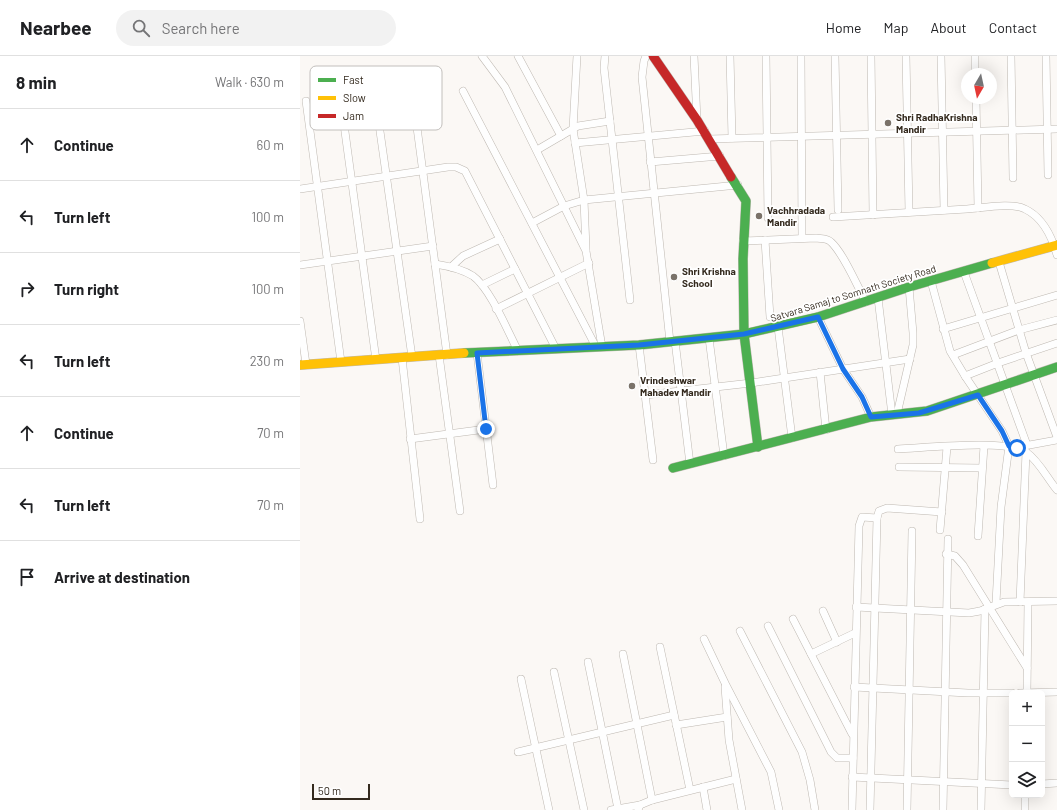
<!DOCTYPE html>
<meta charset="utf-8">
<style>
body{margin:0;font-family:Barlow,sans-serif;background:#f2f2f2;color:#202124}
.controls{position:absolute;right:12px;bottom:12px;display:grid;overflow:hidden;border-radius:6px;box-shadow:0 4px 16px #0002}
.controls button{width:36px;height:36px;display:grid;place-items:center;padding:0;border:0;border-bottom:1px solid #e0e0e0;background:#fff;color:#202124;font:20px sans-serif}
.compass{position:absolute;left:661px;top:12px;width:36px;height:36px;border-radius:50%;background:#fff;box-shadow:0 4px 16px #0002;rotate:189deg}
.scale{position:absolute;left:12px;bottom:10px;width:58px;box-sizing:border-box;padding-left:4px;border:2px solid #342a1e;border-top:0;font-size:11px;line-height:14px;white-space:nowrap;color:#342a1e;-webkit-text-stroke:3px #fff;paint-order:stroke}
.stop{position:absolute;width:12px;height:12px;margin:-9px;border:3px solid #1a73e8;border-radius:50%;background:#fff}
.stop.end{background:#1a73e8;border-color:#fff;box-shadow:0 1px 4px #0008}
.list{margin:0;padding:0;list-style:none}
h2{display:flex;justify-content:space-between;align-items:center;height:52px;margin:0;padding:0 16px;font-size:17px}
h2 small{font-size:13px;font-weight:400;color:#757577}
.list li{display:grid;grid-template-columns:26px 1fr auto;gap:12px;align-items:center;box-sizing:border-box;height:72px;padding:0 16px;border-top:1px solid #e0e0e0}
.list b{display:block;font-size:15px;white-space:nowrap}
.list em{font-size:13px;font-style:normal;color:#757577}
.icon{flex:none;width:22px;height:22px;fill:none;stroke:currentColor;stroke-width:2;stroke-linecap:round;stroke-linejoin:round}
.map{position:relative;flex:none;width:757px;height:754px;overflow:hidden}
header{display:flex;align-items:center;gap:24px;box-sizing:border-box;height:56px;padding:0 20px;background:#fff;border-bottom:1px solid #e0e0e0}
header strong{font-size:19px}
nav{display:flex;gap:22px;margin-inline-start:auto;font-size:14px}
.search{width:280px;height:36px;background:#f2f2f2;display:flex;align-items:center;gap:10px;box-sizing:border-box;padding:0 14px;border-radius:22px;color:#757577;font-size:15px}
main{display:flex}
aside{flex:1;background:#fff}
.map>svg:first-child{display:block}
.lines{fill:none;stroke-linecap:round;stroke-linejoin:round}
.street-casing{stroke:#beb8b1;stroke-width:8}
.fast-casing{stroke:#beb8b1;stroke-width:10}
.slow-casing{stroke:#beb8b1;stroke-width:10}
.jam-casing{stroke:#beb8b1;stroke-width:10}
.street{stroke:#fefefe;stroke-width:7}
.fast{stroke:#4caf50;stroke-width:9}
.slow{stroke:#ffc107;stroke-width:9}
.jam{stroke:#c62828;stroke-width:9}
.route{stroke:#1a73e8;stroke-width:5}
.poi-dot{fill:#7a7269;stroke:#fff;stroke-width:1.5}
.labels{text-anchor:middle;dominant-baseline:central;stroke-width:3.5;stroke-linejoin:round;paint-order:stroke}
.poi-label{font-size:10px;font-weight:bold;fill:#342a1e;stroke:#fff;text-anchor:start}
.street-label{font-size:10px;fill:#342a1e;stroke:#fff}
.key{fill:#fff;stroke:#c2bfbc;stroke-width:1}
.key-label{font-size:11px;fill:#342a1e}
</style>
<header>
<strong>Nearbee</strong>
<div class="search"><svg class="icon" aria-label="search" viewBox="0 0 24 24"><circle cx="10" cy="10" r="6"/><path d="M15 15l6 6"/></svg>Search here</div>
<nav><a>Home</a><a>Map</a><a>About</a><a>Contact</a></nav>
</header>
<main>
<aside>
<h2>8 min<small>Walk · 630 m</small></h2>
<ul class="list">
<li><svg class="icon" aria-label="ahead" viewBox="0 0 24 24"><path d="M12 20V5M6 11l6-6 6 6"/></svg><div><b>Continue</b></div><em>60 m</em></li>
<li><svg class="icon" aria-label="left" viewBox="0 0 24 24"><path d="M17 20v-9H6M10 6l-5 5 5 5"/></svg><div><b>Turn left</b></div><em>100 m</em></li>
<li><svg class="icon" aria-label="right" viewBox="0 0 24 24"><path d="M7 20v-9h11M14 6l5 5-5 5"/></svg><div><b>Turn right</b></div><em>100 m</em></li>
<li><svg class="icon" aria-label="left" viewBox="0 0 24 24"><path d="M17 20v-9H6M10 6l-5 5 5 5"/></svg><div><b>Turn left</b></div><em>230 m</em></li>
<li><svg class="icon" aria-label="ahead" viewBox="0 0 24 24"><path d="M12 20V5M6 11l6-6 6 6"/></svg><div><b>Continue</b></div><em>70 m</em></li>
<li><svg class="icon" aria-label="left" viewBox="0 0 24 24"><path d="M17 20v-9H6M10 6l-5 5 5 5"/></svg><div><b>Turn left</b></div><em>70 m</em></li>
<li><svg class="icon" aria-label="arrive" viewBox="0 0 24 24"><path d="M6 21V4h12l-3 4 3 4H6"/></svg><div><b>Arrive at destination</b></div></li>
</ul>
</aside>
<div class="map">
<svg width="757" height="754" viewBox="0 0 757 754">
<rect width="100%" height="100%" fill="#fbf8f5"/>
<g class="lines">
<defs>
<g id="street">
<path d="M 182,0 L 205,31 L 286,195 L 302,291"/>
<path d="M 218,0 L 261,80"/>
<path d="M 277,0 L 273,73 L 284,144 L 286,193"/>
<path d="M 305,0 L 304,12 L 330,244"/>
<path d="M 346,0 L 344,5 L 342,21 L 370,286"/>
<path d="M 394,0 L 397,64"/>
<path d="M 430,0 L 432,82"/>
<path d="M 466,0 L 468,162"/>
<path d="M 501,0 L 502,182"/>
<path d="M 535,0 L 538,154"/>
<path d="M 571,0 L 573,159"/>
<path d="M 606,0 L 609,156"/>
<path d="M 641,0 L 644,154"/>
<path d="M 675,0 L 675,18"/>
<path d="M 711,0 L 713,122"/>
<path d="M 746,0 L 748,119"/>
<path d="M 111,26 L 147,299"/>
<path d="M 74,33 L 112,301"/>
<path d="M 163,35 L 296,291"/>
<path d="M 40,39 L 76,304"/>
<path d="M 676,42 L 678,152"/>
<path d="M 6,45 L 41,306"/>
<path d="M 409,83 L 757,73"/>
<path d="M 275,87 L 405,75"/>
<path d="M 237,94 L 278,70 L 310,65"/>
<path d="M 350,106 L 420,100"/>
<path d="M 0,133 L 148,111 L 156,111 L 165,115 L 256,293"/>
<path d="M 533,161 C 578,158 623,156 667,153 C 682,152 712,146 725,153 C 742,161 752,181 757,199"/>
<path d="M 232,167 L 264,150 L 284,144 L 438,129"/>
<path d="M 465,184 L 470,261"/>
<path d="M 443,185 L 516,182 C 521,183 527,182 531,186 C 544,198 557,230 566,246"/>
<path d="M 699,206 L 726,297 L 757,381"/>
<path d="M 135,208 C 148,210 162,213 173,220 C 190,232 208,276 218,295"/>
<path d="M 0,209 L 133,190"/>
<path d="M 151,211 L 163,200 L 200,183"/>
<path d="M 664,216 L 727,389"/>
<path d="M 631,225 L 650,295 L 665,320 L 702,375 L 709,390 L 701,451 L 696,547"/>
<path d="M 182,229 L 215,213"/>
<path d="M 578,242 L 592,359"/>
<path d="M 196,253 L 289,207"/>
<path d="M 518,261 L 543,313 L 562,341 L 571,361"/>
<path d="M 0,265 L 6,308"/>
<path d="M 478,271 L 492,382"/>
<path d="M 643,273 L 757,239"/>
<path d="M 409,282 L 424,400"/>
<path d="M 375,285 L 390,408"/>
<path d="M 339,289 L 353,404"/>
<path d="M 177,297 L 193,429"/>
<path d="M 139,299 L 160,455"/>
<path d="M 653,299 L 719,274 L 757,264"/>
<path d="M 102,302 L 120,463"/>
<path d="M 520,316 L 526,374"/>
<path d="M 665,320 L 698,307 L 757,287"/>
<path d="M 345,339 L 451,327 L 610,303"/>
<path d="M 597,358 L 613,289 L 613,277 L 609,231"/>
<path d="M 110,383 L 186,373"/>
<path d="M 724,390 L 757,384"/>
<path d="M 598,393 C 624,392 707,383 726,396 C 739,405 747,422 757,434"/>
<path d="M 599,411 L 682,412"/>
<path d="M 640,474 L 647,391"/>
<path d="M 678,480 L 684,390"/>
<path d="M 646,498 L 655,500 L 663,509 L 727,612"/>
<path d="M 720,546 L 726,396"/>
<path d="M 556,551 L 669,557 L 680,555 L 704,546 L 757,545"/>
<path d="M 523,555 L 537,586"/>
<path d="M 493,563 L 552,678"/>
<path d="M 468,570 L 531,696 L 537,702 L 553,702"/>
<path d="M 440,575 L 502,696 L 510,724 L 515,754"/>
<path d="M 404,583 L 425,627 L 471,716 L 479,754"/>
<path d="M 360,591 L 390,734"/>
<path d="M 323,598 L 352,744"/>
<path d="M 511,598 L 555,577"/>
<path d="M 288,606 L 318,753"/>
<path d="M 254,616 L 284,754"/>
<path d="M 221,623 L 249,754"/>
<path d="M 425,631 L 429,684 L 442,754"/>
<path d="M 554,631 L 668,637 L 712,637"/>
<path d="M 720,637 L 757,636"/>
<path d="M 727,637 L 728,546"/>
<path d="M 376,669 L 427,661"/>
<path d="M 218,696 L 374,659"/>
<path d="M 552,721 L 712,729"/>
<path d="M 742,728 L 757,727"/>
<path d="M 403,731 L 407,754"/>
<path d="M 311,754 L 340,749"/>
<path d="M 338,754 L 340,749 L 352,744 L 436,723"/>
<path d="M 552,754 L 559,470 L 562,461 L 577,462"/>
<path d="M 570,754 L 577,462 L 579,455 L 587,452 L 642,456"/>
<path d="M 607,754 L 612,475"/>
<path d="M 643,754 L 648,483"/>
<path d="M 681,754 L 685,553"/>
<path d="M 725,754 L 725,739"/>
</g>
<g id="fast">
<path d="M 431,121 L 446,145 L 443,203 L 444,278 L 458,391"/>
<path d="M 164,297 L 339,289 L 444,278 L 518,261 L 609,231 L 692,207"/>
<path d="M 373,412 L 571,361 L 627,355 L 757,311"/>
</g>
<g id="slow">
<path d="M 692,207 L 757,189"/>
<path d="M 0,309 L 164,297"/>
</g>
<path id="jam" d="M 353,0 L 397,64 L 431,121"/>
</defs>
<use href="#street" class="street-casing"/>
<use href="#fast" class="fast-casing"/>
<use href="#slow" class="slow-casing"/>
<use href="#jam" class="jam-casing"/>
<use href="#street" class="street"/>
<use href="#fast" class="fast"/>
<use href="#slow" class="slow"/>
<use href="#jam" class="jam"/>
</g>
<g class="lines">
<path class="route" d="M 186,373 L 177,297 L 339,289 L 444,278 L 518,261 L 543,313 L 562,341 L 571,361 L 619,357 L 678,339 L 702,375 L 709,390 L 717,392"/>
</g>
<g class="poi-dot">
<circle cx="588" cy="67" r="4"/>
<circle cx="459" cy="160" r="4"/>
<circle cx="374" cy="221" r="4"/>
<circle cx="332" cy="330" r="4"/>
</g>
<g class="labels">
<g class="poi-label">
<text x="596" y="61">Shri RadhaKrishna<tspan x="596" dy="12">Mandir</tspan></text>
<text x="467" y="154">Vachhradada<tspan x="467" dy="12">Mandir</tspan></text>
<text x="382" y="215">Shri Krishna<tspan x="382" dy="12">School</tspan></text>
<text x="340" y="324">Vrindeshwar<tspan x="340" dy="12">Mahadev Mandir</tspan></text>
</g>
<g class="street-label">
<text transform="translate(553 237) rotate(-17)">Satvara Samaj to Somnath Society Road</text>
</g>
</g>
<rect x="10" y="10" width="132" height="64" rx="6" class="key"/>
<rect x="18" y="22" width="18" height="4" fill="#4caf50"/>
<rect x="18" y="40" width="18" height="4" fill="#ffc107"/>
<rect x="18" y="58" width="18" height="4" fill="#c62828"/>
<g class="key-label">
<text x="43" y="28">Fast</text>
<text x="43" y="46">Slow</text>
<text x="43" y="64">Jam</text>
</g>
</svg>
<div class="controls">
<button>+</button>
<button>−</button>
<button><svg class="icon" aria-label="layers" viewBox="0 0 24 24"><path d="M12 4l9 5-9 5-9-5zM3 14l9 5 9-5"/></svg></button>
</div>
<svg class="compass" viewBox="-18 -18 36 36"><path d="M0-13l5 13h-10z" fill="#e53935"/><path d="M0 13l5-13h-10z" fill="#757577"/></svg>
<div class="scale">50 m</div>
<div class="stop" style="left:717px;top:392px"></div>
<div class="stop end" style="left:186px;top:373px"></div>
</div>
</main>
